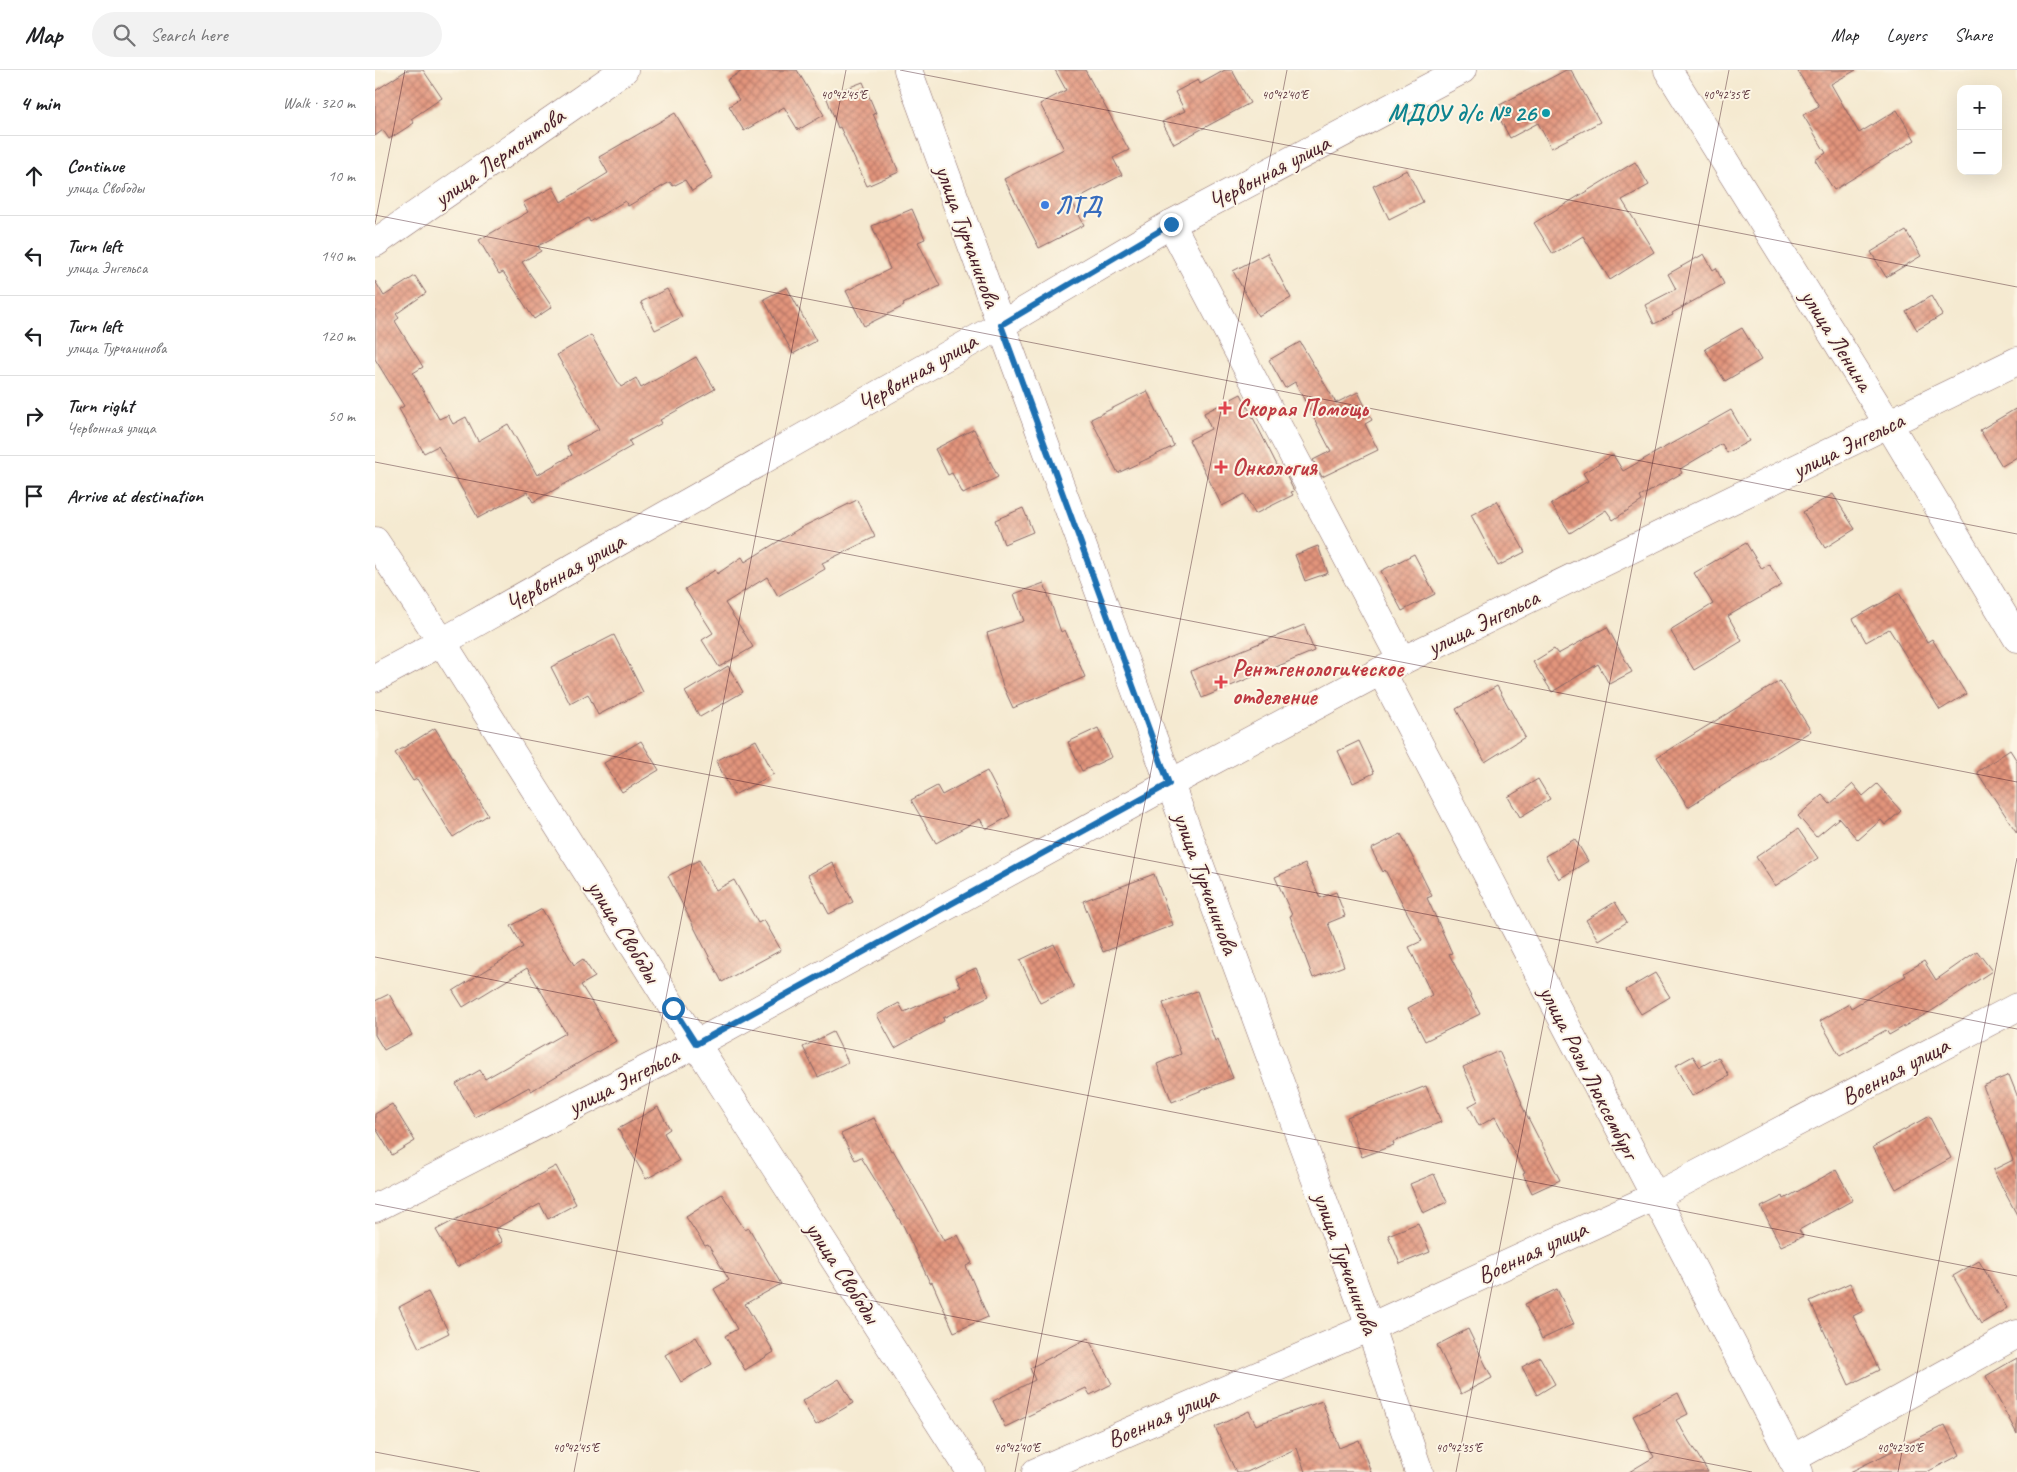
<!DOCTYPE html>
<meta charset="utf-8">
<style>
body{margin:0;font-family:Caveat,sans-serif;background:#f2f2f2;color:#202124}
.controls{position:absolute;right:15px;top:15px;display:grid;overflow:hidden;border-radius:10px;box-shadow:0 5px 20px #0002}
.controls button{width:45px;height:45px;display:grid;place-items:center;padding:0;border:0;border-bottom:1px solid #e0e0e0;background:#fff;color:#202124;font:25px sans-serif}
.stop{position:absolute;width:15px;height:15px;margin:-11px;border:4px solid #1f6fb2;border-radius:50%;background:#fff}
.stop.end{background:#1f6fb2;border-color:#fff;box-shadow:0 1px 5px #0008}
.list{margin:0;padding:0;list-style:none}
h2{display:flex;justify-content:space-between;align-items:center;height:65px;margin:0;padding:0 20px;font-size:21px}
h2 small{font-size:16px;font-weight:400;color:#757577}
.list li{display:grid;grid-template-columns:32px 1fr auto;gap:15px;align-items:center;box-sizing:border-box;height:80px;padding:0 20px;border-top:1px solid #e0e0e0}
.list b{display:block;font-size:19px;white-space:nowrap}
.list p{margin:0;font-size:16px;white-space:nowrap;color:#757577}
.list em{font-size:16px;font-style:normal;color:#757577}
.icon{flex:none;width:28px;height:28px;fill:none;stroke:currentColor;stroke-width:2;stroke-linecap:round;stroke-linejoin:round}
.map{position:relative;flex:none;width:1642px;height:1402px;overflow:hidden}
header{display:flex;align-items:center;gap:30px;box-sizing:border-box;height:70px;padding:0 25px;background:#fff;border-bottom:1px solid #e0e0e0}
header strong{font-size:24px}
nav{display:flex;gap:28px;margin-inline-start:auto;font-size:18px}
.search{width:350px;height:45px;background:#f2f2f2;display:flex;align-items:center;gap:12px;box-sizing:border-box;padding:0 18px;border-radius:28px;color:#757577;font-size:19px}
main{display:flex}
aside{flex:1;background:#fff}
.map>svg:first-child{display:block}
.building{fill:url(#building-cross-hatch)}
.lines{fill:none;stroke-linecap:round;stroke-linejoin:round}
.minor-casing{stroke:#866665;stroke-width:29}
.minor{stroke:#fff;stroke-width:28}
.route{stroke:#1f6fb2;stroke-width:6}
.ticks{fill:none;stroke:#4a1f2b;stroke-width:1;stroke-opacity:0.45}
.culture-dot{fill:#0f9aa8;stroke:#fcf5e5;stroke-width:2}
.shop-dot{fill:#3f7fe0;stroke:#fcf5e5;stroke-width:2}
.health-dot{fill:#e0444e;stroke:#fcf5e5;stroke-width:2}
.labels{text-anchor:middle;dominant-baseline:central;stroke-width:4;stroke-linejoin:round;paint-order:stroke}
.culture-label{font-size:24px;font-weight:bold;fill:#0d838f;stroke:#fcf5e5;text-anchor:end}
.street-label{font-size:24px;fill:#4a1f2b;stroke:#fcf5e5}
.shop-label{font-size:24px;font-weight:bold;fill:#366cbe;stroke:#fcf5e5;text-anchor:start}
.health-label{font-size:24px;font-weight:bold;fill:#be3a42;stroke:#fcf5e5;text-anchor:start}
.ticks-label{font-size:12px;text-anchor:middle;fill:#4a1f2b;stroke:#fcf5e5;stroke-width:4;stroke-linejoin:round;paint-order:stroke}
</style>
<header>
<strong>Map</strong>
<div class="search"><svg class="icon" aria-label="search" viewBox="0 0 24 24"><circle cx="10" cy="10" r="6"/><path d="M15 15l6 6"/></svg>Search here</div>
<nav><a>Map</a><a>Layers</a><a>Share</a></nav>
</header>
<main>
<aside>
<h2>4 min<small>Walk · 320 m</small></h2>
<ul class="list">
<li><svg class="icon" aria-label="ahead" viewBox="0 0 24 24"><path d="M12 20V5M6 11l6-6 6 6"/></svg><div><b>Continue</b><p>улица Свободы</p></div><em>10 m</em></li>
<li><svg class="icon" aria-label="left" viewBox="0 0 24 24"><path d="M17 20v-9H6M10 6l-5 5 5 5"/></svg><div><b>Turn left</b><p>улица Энгельса</p></div><em>140 m</em></li>
<li><svg class="icon" aria-label="left" viewBox="0 0 24 24"><path d="M17 20v-9H6M10 6l-5 5 5 5"/></svg><div><b>Turn left</b><p>улица Турчанинова</p></div><em>120 m</em></li>
<li><svg class="icon" aria-label="right" viewBox="0 0 24 24"><path d="M7 20v-9h11M14 6l5 5-5 5"/></svg><div><b>Turn right</b><p>Червонная улица</p></div><em>50 m</em></li>
<li><svg class="icon" aria-label="arrive" viewBox="0 0 24 24"><path d="M6 21V4h12l-3 4 3 4H6"/></svg><div><b>Arrive at destination</b></div></li>
</ul>
</aside>
<div class="map">
<svg width="1642" height="1402" viewBox="0 0 1642 1402">
<defs>
<pattern id="building-cross-hatch" width="8" height="8" patternUnits="userSpaceOnUse" patternTransform="scale(1.25)"><rect width="8" height="8" fill="#e2947c"/><path d="M0 0l8 8M0 8l8-8" fill="none" stroke="#b97866"/></pattern>
</defs>
<rect width="100%" height="100%" fill="#fcf5e5"/>
<filter id="ink" filterUnits="userSpaceOnUse"><feTurbulence type="fractalNoise" baseFrequency=".02" numOctaves="2"/><feDisplacementMap in="SourceGraphic" scale="10" xChannelSelector="R" yChannelSelector="G"/><feConvolveMatrix kernelMatrix="1 2 1 2 8 2 1 2 1" color-interpolation-filters="sRGB"/></filter>
<filter id="wash" filterUnits="userSpaceOnUse"><feTurbulence type="fractalNoise" baseFrequency=".0096" numOctaves="4" result="noise"/><feDisplacementMap in="SourceGraphic" scale="20" xChannelSelector="R" yChannelSelector="G"/><feGaussianBlur stdDeviation="1.12" result="paint"/><feColorMatrix in="noise" values="0 0 0 0 0 0 0 0 0 0 0 0 0 0 0 0 0 1.4 0 .05"/><feComposite in="paint" operator="in"/></filter>
<g filter="url(#wash)">
<rect width="100%" height="100%" fill="#f5ead1"/>
<g id="blocks">
<g class="building">
<path d="M 32,0 L 48,0 L 67,28 L 36,49 L 39,53 L 14,69 L 8,60 L 0,66 L 0,21 Z"/>
<path d="M 369,0 L 422,0 L 449,45 L 423,60 L 409,37 L 369,61 L 354,36 L 364,30 L 352,10 Z"/>
<path d="M 680,0 L 710,0 L 754,80 L 738,88 L 747,105 L 697,131 L 709,155 L 664,178 L 629,109 L 689,79 L 665,34 L 691,20 Z"/>
<path d="M 850,0 L 857,0 L 875,33 L 799,74 L 787,52 L 810,41 L 800,22 L 823,10 L 825,14 Z"/>
<path d="M 1191,0 L 1196,0 L 1225,52 L 1176,78 L 1163,53 L 1135,68 L 1119,38 Z"/>
<path d="M 1422,0 L 1481,0 L 1456,14 L 1484,63 L 1522,40 L 1540,70 L 1459,120 L 1440,90 L 1451,83 L 1428,45 L 1444,36 Z"/>
<path d="M 488,12 L 501,43 L 498,44 L 524,102 L 492,116 L 465,57 L 463,58 L 451,26 Z"/>
<path d="M 300,43 L 338,108 L 317,121 L 310,110 L 298,116 L 295,112 L 253,136 L 250,131 L 215,152 L 213,148 L 163,176 L 166,181 L 147,192 L 177,237 L 159,249 L 128,202 L 124,204 L 104,170 L 153,142 L 148,133 L 178,117 L 186,132 L 233,103 L 224,87 Z"/>
<path d="M 1260,92 L 1274,115 L 1247,130 L 1279,182 L 1235,210 L 1208,166 L 1178,184 L 1159,153 Z"/>
<path d="M 1032,100 L 1048,132 L 1014,149 L 998,116 Z"/>
<path d="M 537,139 L 550,169 L 543,172 L 565,216 L 528,234 L 529,236 L 489,256 L 471,221 L 515,199 L 497,156 Z"/>
<path d="M 1531,161 L 1546,186 L 1511,207 L 1496,182 Z"/>
<path d="M 892,183 L 916,228 L 883,246 L 858,201 Z"/>
<path d="M 1329,184 L 1338,200 L 1341,198 L 1349,214 L 1297,243 L 1298,245 L 1279,254 L 1270,235 L 1301,219 L 1293,204 Z"/>
<path d="M 40,206 L 51,223 L 21,244 L 24,248 L 20,251 L 48,297 L 38,303 L 64,349 L 73,345 L 78,354 L 91,347 L 103,371 L 133,354 L 162,405 L 197,385 L 192,376 L 224,359 L 182,285 L 216,265 L 246,317 L 261,308 L 266,318 L 321,287 L 340,319 L 285,350 L 287,353 L 254,371 L 257,376 L 158,432 L 152,422 L 103,448 L 63,376 L 49,383 L 24,339 L 29,336 L 0,289 L 0,211 L 9,226 Z"/>
<path d="M 412,217 L 441,271 L 418,284 L 389,229 Z"/>
<path d="M 292,219 L 307,247 L 280,260 L 266,232 Z"/>
<path d="M 1556,226 L 1567,245 L 1542,260 L 1531,241 Z"/>
<path d="M 1367,258 L 1386,290 L 1350,311 L 1330,279 Z"/>
<path d="M 925,272 L 961,333 L 983,322 L 997,350 L 990,354 L 1003,380 L 947,407 L 938,390 L 956,381 L 920,312 L 910,318 L 894,290 Z"/>
<path d="M 772,321 L 799,376 L 743,403 L 716,349 Z"/>
<path d="M 866,324 L 907,405 L 910,403 L 919,421 L 916,422 L 918,425 L 880,444 L 870,424 L 847,436 L 814,370 L 836,359 L 829,343 Z"/>
<path d="M 1642,338 L 1642,387 L 1627,396 L 1605,360 Z"/>
<path d="M 1356,340 L 1374,371 L 1352,383 L 1347,374 L 1305,399 L 1307,403 L 1265,427 L 1267,431 L 1238,450 L 1231,440 L 1195,463 L 1176,434 L 1213,411 L 1208,403 L 1238,385 L 1248,401 Z"/>
<path d="M 599,359 L 623,407 L 588,424 L 577,403 L 573,405 L 560,379 Z"/>
<path d="M 1458,424 L 1480,459 L 1450,478 L 1428,442 Z"/>
<path d="M 482,430 L 500,467 L 447,493 L 450,499 L 403,526 L 392,507 L 350,533 L 378,577 L 344,597 L 327,570 L 338,563 L 310,519 L 340,500 L 342,504 L 367,487 L 370,492 L 425,458 Z"/>
<path d="M 1122,431 L 1150,482 L 1123,496 L 1096,445 Z"/>
<path d="M 648,438 L 658,462 L 629,474 L 620,450 Z"/>
<path d="M 1371,473 L 1387,499 L 1394,494 L 1407,515 L 1353,546 L 1367,571 L 1319,600 L 1295,560 L 1338,534 L 1319,503 Z"/>
<path d="M 943,476 L 953,503 L 930,511 L 920,485 Z"/>
<path d="M 1039,484 L 1060,524 L 1027,541 L 1006,501 Z"/>
<path d="M 669,513 L 686,562 L 690,560 L 710,607 L 638,638 L 628,616 L 612,563 L 649,551 L 639,524 Z"/>
<path d="M 1524,523 L 1552,572 L 1557,569 L 1591,624 L 1565,640 L 1514,559 L 1491,572 L 1478,549 Z"/>
<path d="M 929,555 L 939,581 L 827,628 L 816,601 Z"/>
<path d="M 1232,557 L 1257,602 L 1234,614 L 1223,594 L 1177,622 L 1158,592 L 1179,579 L 1183,584 Z"/>
<path d="M 239,565 L 268,622 L 223,645 L 213,624 L 195,634 L 176,597 Z"/>
<path d="M 353,596 L 368,622 L 325,647 L 310,622 Z"/>
<path d="M 1405,611 L 1436,661 L 1313,737 L 1282,687 Z"/>
<path d="M 1122,616 L 1150,667 L 1110,692 L 1081,639 Z"/>
<path d="M 60,658 L 113,745 L 78,767 L 42,709 L 38,711 L 20,683 Z"/>
<path d="M 723,658 L 737,687 L 707,701 L 693,672 Z"/>
<path d="M 381,670 L 399,704 L 359,725 L 341,691 Z"/>
<path d="M 266,671 L 284,700 L 247,722 L 229,693 Z"/>
<path d="M 984,671 L 999,703 L 978,713 L 963,681 Z"/>
<path d="M 1635,680 L 1642,691 L 1642,763 L 1602,702 Z"/>
<path d="M 612,701 L 635,746 L 611,759 L 605,749 L 561,773 L 536,730 L 562,716 L 567,725 Z"/>
<path d="M 1163,709 L 1175,729 L 1145,747 L 1133,727 Z"/>
<path d="M 1478,714 L 1488,726 L 1502,714 L 1526,741 L 1510,755 L 1506,750 L 1483,770 L 1464,748 L 1441,767 L 1423,746 L 1447,725 L 1455,734 Z"/>
<path d="M 1423,759 L 1443,788 L 1400,816 L 1381,787 Z"/>
<path d="M 1026,764 L 1057,826 L 1052,828 L 1077,883 L 1074,884 L 1105,944 L 1050,971 L 1033,938 L 1057,925 L 1034,877 L 1047,871 L 1010,800 L 1008,802 L 996,779 Z"/>
<path d="M 1200,769 L 1213,791 L 1184,809 L 1170,786 Z"/>
<path d="M 324,790 L 341,820 L 359,810 L 383,853 L 389,850 L 406,880 L 347,912 L 293,806 Z"/>
<path d="M 457,792 L 478,832 L 454,844 L 433,805 Z"/>
<path d="M 930,794 L 945,828 L 961,822 L 970,846 L 953,853 L 969,896 L 938,908 L 915,846 L 917,845 L 900,807 Z"/>
<path d="M 779,804 L 798,855 L 728,882 L 708,831 Z"/>
<path d="M 1240,832 L 1252,852 L 1223,870 L 1211,850 Z"/>
<path d="M 167,839 L 199,895 L 208,889 L 220,907 L 206,915 L 241,971 L 156,1021 L 154,1017 L 100,1047 L 81,1014 L 105,1000 L 110,1009 L 191,963 L 152,898 L 88,937 L 78,921 L 148,877 L 136,856 Z"/>
<path d="M 679,874 L 699,917 L 665,933 L 645,890 Z"/>
<path d="M 1602,881 L 1617,901 L 1558,940 L 1514,965 L 1511,960 L 1465,986 L 1445,951 L 1474,934 L 1476,938 L 1531,906 L 1529,903 L 1549,891 L 1561,910 Z"/>
<path d="M 601,898 L 614,926 L 568,948 L 569,951 L 520,978 L 502,945 L 524,933 L 529,942 L 586,917 L 581,907 Z"/>
<path d="M 1280,903 L 1295,927 L 1266,944 L 1251,920 Z"/>
<path d="M 822,921 L 840,971 L 843,969 L 858,1008 L 797,1032 L 782,994 L 806,984 L 788,933 Z"/>
<path d="M 14,924 L 37,965 L 9,980 L 0,965 L 0,931 Z"/>
<path d="M 458,962 L 473,992 L 443,1007 L 428,977 Z"/>
<path d="M 1124,981 L 1147,1033 L 1146,1034 L 1185,1110 L 1157,1123 L 1148,1104 L 1150,1103 L 1120,1047 L 1104,1056 L 1094,1036 L 1103,1031 L 1088,997 Z"/>
<path d="M 1318,986 L 1325,997 L 1343,987 L 1354,1006 L 1317,1026 L 1300,996 Z"/>
<path d="M 1634,1005 L 1642,1025 L 1642,1145 L 1618,1100 L 1638,1090 L 1608,1016 Z"/>
<path d="M 1051,1016 L 1066,1052 L 1018,1072 L 1019,1075 L 987,1087 L 972,1047 Z"/>
<path d="M 17,1034 L 40,1071 L 17,1085 L 0,1057 L 0,1044 Z"/>
<path d="M 283,1037 L 295,1059 L 289,1063 L 304,1091 L 271,1109 L 243,1059 Z"/>
<path d="M 1554,1046 L 1576,1088 L 1521,1119 L 1498,1077 Z"/>
<path d="M 499,1048 L 516,1081 L 518,1080 L 541,1120 L 569,1171 L 583,1165 L 597,1193 L 591,1196 L 613,1247 L 579,1262 L 557,1212 L 555,1213 L 529,1157 L 486,1087 L 480,1090 L 466,1064 Z"/>
<path d="M 181,1096 L 201,1134 L 173,1149 L 165,1134 L 120,1159 L 127,1172 L 82,1197 L 61,1160 Z"/>
<path d="M 1461,1100 L 1478,1130 L 1424,1160 L 1428,1166 L 1406,1176 L 1386,1137 L 1408,1126 L 1409,1129 Z"/>
<path d="M 1059,1104 L 1072,1132 L 1048,1143 L 1035,1114 Z"/>
<path d="M 347,1124 L 370,1160 L 374,1158 L 406,1214 L 370,1234 L 399,1282 L 370,1300 L 350,1266 L 362,1259 L 339,1219 L 354,1210 L 333,1175 L 330,1176 L 311,1147 Z"/>
<path d="M 1043,1153 L 1055,1182 L 1025,1194 L 1013,1165 Z"/>
<path d="M 1604,1191 L 1632,1238 L 1606,1254 L 1578,1206 Z"/>
<path d="M 1475,1213 L 1488,1241 L 1478,1246 L 1504,1300 L 1474,1315 L 1435,1231 Z"/>
<path d="M 1182,1219 L 1199,1254 L 1167,1269 L 1150,1234 Z"/>
<path d="M 53,1222 L 74,1263 L 44,1278 L 24,1237 Z"/>
<path d="M 1093,1259 L 1117,1308 L 1086,1324 L 1062,1275 Z"/>
<path d="M 321,1267 L 337,1294 L 306,1312 L 290,1285 Z"/>
<path d="M 713,1268 L 737,1314 L 715,1325 L 711,1318 L 630,1357 L 618,1331 L 660,1310 L 655,1298 Z"/>
<path d="M 1165,1287 L 1180,1314 L 1162,1325 L 1147,1297 Z"/>
<path d="M 1642,1288 L 1642,1364 L 1611,1306 Z"/>
<path d="M 464,1309 L 478,1333 L 441,1355 L 427,1331 Z"/>
<path d="M 1303,1323 L 1313,1344 L 1301,1350 L 1333,1402 L 1254,1402 L 1279,1387 L 1258,1346 Z"/>
<path d="M 947,1331 L 964,1378 L 984,1370 L 996,1402 L 930,1402 L 922,1378 L 872,1402 L 861,1402 L 840,1357 L 874,1341 L 881,1355 Z"/>
<path d="M 1570,1355 L 1585,1385 L 1552,1402 L 1475,1402 Z"/>
</g>
</g>
</g>
<g filter="url(#ink)">
<use href="#blocks" fill-opacity="0" stroke="#866665" stroke-width="1"/>
<g class="lines">
<defs>
<g id="minor">
<path d="M 533,0 L 626,255 L 995,1257 L 1044,1402"/>
<path d="M 1293,0 L 1514,355 L 1642,568"/>
<path d="M 796,154 L 1027,591"/>
<path d="M 0,173 L 249,0"/>
<path d="M 0,471 L 67,572 L 298,938 L 596,1402"/>
<path d="M 1006,601 L 1424,1402"/>
<path d="M 0,608 L 67,572 L 626,255 L 796,154 L 1087,0"/>
<path d="M 0,1138 L 321,974 L 794,714 L 1006,601 L 1642,291"/>
<path d="M 1417,1389 L 1642,1264"/>
<path d="M 661,1402 L 995,1257 L 1279,1127 L 1642,937"/>
</g>
</defs>
<use href="#minor" class="minor-casing"/>
<use href="#minor" class="minor"/>
</g>
</g>
<g class="lines" filter="url(#ink)">
<path class="route" d="M 298,938 L 321,974 L 794,714 L 626,255 L 796,154"/>
</g>
<path class="ticks" d="M 525,0 L 1642,217M 0,145 L 1642,464M 0,154 L 30,0M 0,392 L 1642,712M 0,640 L 1642,959M 0,887 L 1642,1206M 0,1134 L 1377,1402M 0,1382 L 105,1402M 199,1402 L 471,0M 640,1402 L 912,0M 1081,1402 L 1354,0M 1523,1402 L 1642,788"/>
<circle class="culture-dot" cx="1171" cy="43" r="5"/>
<circle class="shop-dot" cx="670" cy="135" r="5"/>
<g class="health-dot">
<path d="M847.5 330.5h5v5h5v5h-5v5h-5v-5h-5v-5h5z"/>
<path d="M843.5 389.5h5v5h5v5h-5v5h-5v-5h-5v-5h5z"/>
<path d="M843.5 604.5h5v5h5v5h-5v5h-5v-5h-5v-5h5z"/>
</g>
<g class="labels">
<g class="culture-label">
<text x="1161" y="43">МДОУ д/с № 26</text>
</g>
<g class="street-label">
<text transform="translate(124 87) rotate(-35)">улица Лермонтова</text>
<text transform="translate(894 102) rotate(-28)">Червонная улица</text>
<text transform="translate(593 166) rotate(70)">улица Турчанинова</text>
<text transform="translate(1462 270) rotate(58)">улица Ленина</text>
<text transform="translate(542 302) rotate(-30)">Червонная улица</text>
<text transform="translate(1473 375) rotate(-26)">улица Энгельса</text>
<text transform="translate(190 502) rotate(-30)">Червонная улица</text>
<text transform="translate(1108 552) rotate(-26)">улица Энгельса</text>
<text transform="translate(831 813) rotate(70)">улица Турчанинова</text>
<text transform="translate(249 861) rotate(58)">улица Свободы</text>
<text transform="translate(1520 1001) rotate(-28)">Военная улица</text>
<text transform="translate(1214 1002) rotate(63)">улица Розы Люксембург</text>
<text transform="translate(248 1011) rotate(-27)">улица Энгельса</text>
<text transform="translate(1157 1182) rotate(-25)">Военная улица</text>
<text transform="translate(971 1193) rotate(70)">улица Турчанинова</text>
<text transform="translate(468 1202) rotate(57)">улица Свободы</text>
<text transform="translate(787 1347) rotate(-24)">Военная улица</text>
</g>
<g class="shop-label">
<text x="680" y="135">ЛТД</text>
</g>
<g class="health-label">
<text x="861" y="338">Скорая Помощь</text>
<text x="857" y="397">Онкология</text>
<text x="857" y="598">Рентгенологическое<tspan x="857" dy="28">отделение</tspan></text>
</g>
</g>
<g class="ticks-label">
<text x="469" y="29">40°42'45"E</text>
<text x="910" y="29">40°42'40"E</text>
<text x="1351" y="29">40°42'35"E</text>
<text x="201" y="1382">40°42'45"E</text>
<text x="642" y="1382">40°42'40"E</text>
<text x="1084" y="1382">40°42'35"E</text>
<text x="1525" y="1382">40°42'30"E</text>
</g>
</svg>
<div class="controls">
<button>+</button>
<button>−</button>
</div>
<div class="stop" style="left:298px;top:938px"></div>
<div class="stop end" style="left:796px;top:154px"></div>
</div>
</main>
